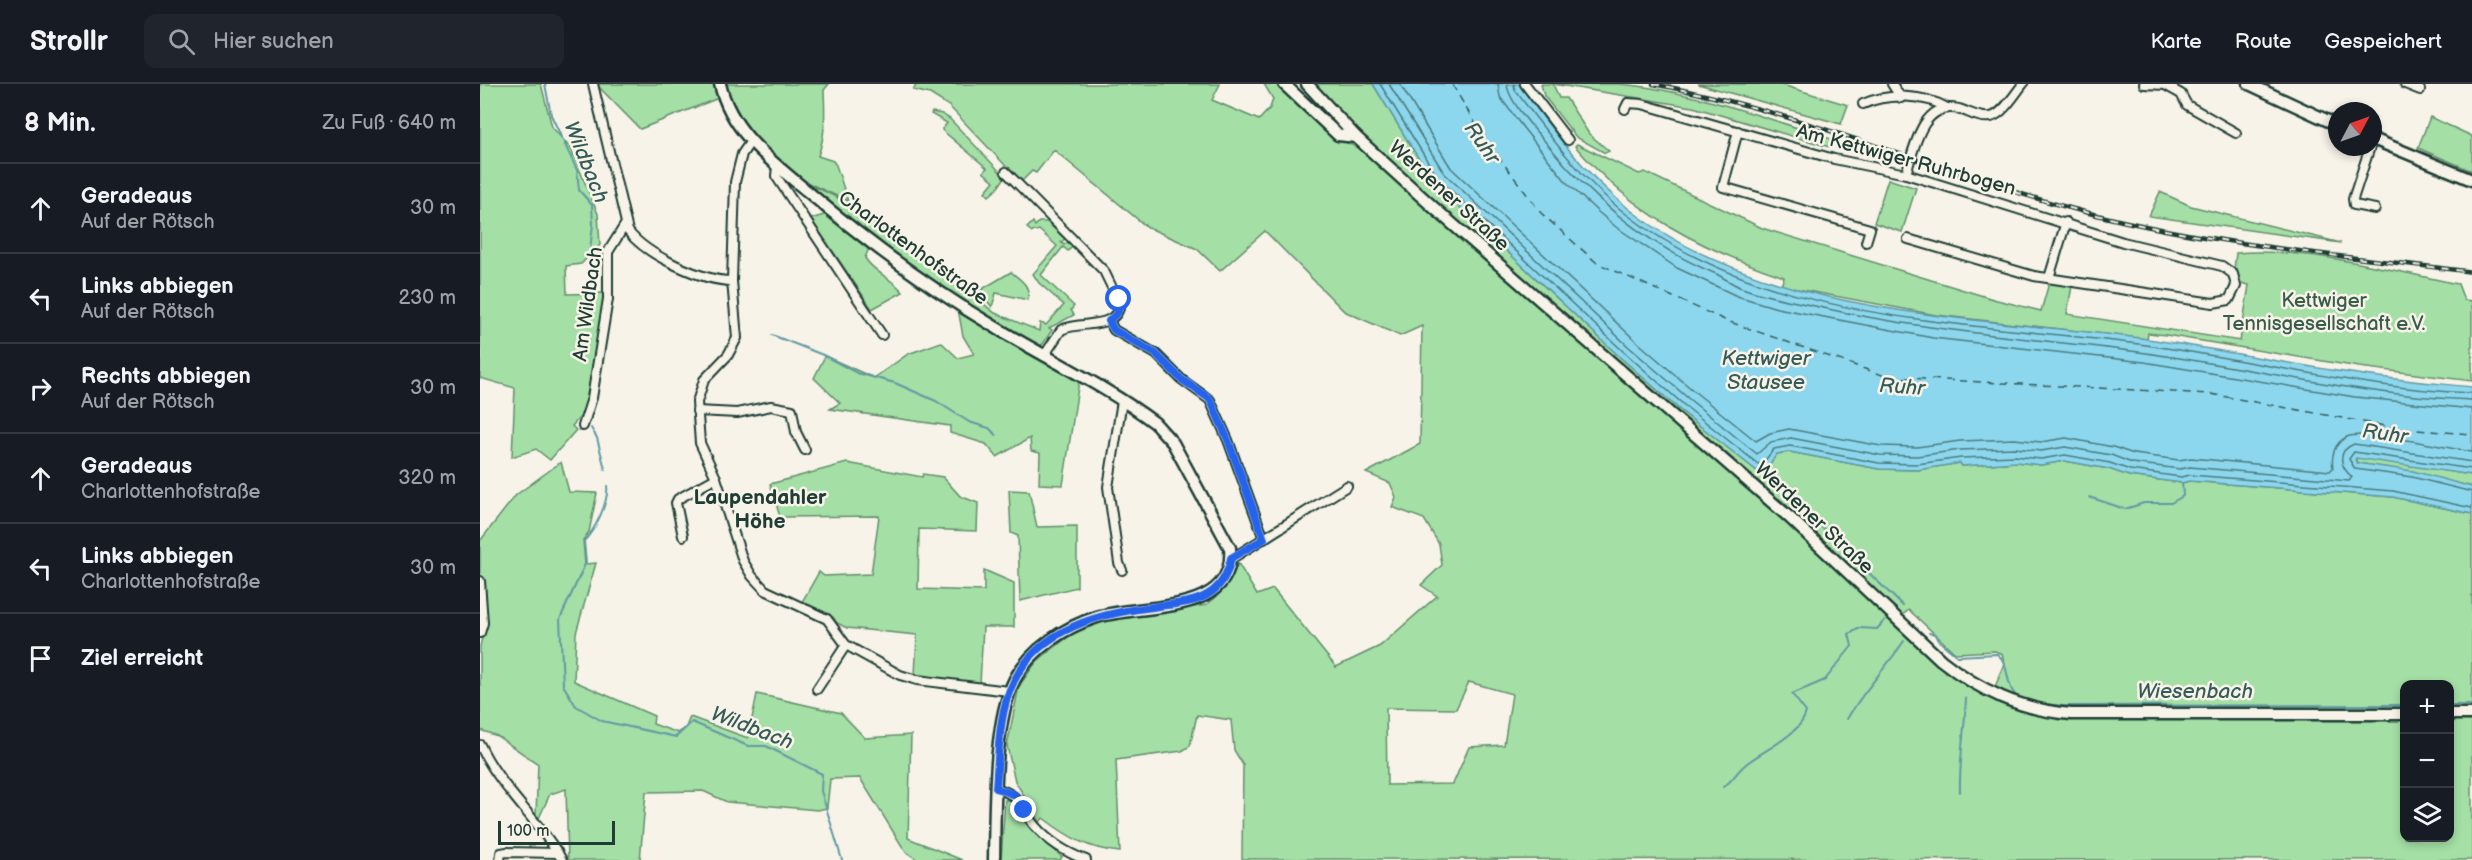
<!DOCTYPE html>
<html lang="de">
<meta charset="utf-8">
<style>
body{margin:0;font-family:"Balsamiq Sans",sans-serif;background:#20242c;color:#f1f3f6}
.controls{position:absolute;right:18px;bottom:18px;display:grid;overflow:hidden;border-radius:12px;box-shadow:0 3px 9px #0003}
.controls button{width:54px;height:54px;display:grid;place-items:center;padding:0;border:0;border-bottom:2px solid #363941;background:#171b24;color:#f1f3f6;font:30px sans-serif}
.compass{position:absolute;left:1848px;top:18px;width:54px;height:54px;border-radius:50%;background:#171b24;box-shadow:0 3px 9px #0003;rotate:49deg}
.scale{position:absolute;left:18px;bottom:15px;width:117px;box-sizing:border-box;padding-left:6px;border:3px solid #1f3d34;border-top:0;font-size:16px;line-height:21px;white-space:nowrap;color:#1f3d34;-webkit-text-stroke:4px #f7f3e8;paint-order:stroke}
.stop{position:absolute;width:18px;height:18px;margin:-14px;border:4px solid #2563eb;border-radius:50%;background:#fff}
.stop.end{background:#2563eb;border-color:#fff;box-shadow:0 2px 6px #0008}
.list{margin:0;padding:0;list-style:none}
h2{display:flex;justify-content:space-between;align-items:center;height:78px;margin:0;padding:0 24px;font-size:26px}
h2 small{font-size:20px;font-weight:400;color:#9ea1a6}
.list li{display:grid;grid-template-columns:39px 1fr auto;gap:18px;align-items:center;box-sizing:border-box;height:90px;padding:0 24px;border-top:2px solid #363941}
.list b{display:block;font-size:22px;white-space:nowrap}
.list p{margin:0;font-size:20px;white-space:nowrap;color:#9ea1a6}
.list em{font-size:20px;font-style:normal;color:#9ea1a6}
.icon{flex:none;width:33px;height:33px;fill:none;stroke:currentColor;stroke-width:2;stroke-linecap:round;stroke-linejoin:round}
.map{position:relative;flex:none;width:1992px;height:776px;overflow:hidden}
header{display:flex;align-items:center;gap:36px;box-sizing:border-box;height:84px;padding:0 30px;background:#171b24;border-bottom:2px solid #363941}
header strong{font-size:28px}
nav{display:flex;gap:33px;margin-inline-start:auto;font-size:21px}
.search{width:420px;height:54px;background:#20242c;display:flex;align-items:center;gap:15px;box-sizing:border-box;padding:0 21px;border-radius:12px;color:#9ea1a6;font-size:22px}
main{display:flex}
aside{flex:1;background:#171b24}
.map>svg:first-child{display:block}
.green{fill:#a4dfa5;stroke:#628e6c;stroke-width:1.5;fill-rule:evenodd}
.water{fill:#8dd7ee;stroke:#6199a4;stroke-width:1.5}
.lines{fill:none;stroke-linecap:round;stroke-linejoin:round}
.shore{stroke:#4b7b7e;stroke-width:1.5}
.stream{stroke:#6199a4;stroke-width:2}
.ferry{stroke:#355c59;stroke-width:1.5;stroke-dasharray:8 6;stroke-linecap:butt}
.minor-casing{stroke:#1f3d34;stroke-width:12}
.secondary-casing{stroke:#1f3d34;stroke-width:15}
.minor{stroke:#f7f3e8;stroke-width:8}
.secondary{stroke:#f7f3e8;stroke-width:10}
.rail-casing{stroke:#1f3d34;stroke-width:4.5}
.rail{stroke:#f7f3e8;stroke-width:2;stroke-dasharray:7;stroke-linecap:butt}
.route{stroke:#2563eb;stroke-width:8}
.labels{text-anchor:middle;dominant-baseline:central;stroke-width:5;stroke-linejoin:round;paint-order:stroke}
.street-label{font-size:20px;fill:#1f3d34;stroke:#f7f3e8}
.park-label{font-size:20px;fill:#3a5d4b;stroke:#f7f3e8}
.water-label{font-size:21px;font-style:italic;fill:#355c59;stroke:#f7f3e8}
.neighbourhood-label{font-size:21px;font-weight:bold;fill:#1f3d34;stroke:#f7f3e8}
</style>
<header>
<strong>Strollr</strong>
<div class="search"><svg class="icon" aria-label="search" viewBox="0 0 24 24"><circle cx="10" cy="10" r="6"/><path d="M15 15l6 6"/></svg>Hier suchen</div>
<nav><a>Karte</a><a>Route</a><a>Gespeichert</a></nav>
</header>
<main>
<aside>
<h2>8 Min.<small>Zu Fuß · 640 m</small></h2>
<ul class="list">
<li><svg class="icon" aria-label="ahead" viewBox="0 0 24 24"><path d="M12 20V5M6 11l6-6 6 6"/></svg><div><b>Geradeaus</b><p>Auf der Rötsch</p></div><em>30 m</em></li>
<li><svg class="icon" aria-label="left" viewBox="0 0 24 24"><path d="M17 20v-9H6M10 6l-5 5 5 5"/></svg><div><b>Links abbiegen</b><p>Auf der Rötsch</p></div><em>230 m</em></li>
<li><svg class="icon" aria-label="right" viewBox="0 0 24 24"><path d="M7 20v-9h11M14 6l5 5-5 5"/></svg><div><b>Rechts abbiegen</b><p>Auf der Rötsch</p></div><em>30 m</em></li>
<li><svg class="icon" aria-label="ahead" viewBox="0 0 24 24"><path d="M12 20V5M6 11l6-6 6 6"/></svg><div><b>Geradeaus</b><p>Charlottenhofstraße</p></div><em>320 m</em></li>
<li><svg class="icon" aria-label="left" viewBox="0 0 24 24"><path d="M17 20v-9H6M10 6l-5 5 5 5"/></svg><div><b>Links abbiegen</b><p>Charlottenhofstraße</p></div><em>30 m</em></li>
<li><svg class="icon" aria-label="arrive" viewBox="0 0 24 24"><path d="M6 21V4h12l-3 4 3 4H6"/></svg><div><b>Ziel erreicht</b></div></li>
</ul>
</aside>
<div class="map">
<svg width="1992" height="776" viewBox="0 0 1992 776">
<rect width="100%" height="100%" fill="#f7f3e8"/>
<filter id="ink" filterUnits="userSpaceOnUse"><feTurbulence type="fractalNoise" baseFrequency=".0167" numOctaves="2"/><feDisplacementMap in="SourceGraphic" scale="12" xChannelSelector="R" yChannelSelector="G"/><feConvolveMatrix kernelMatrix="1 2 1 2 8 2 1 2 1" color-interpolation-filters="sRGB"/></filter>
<g filter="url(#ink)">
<g class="green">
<path d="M 0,0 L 61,0 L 72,43 L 91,65 L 118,130 L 120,161 L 101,180 L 86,182 L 87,210 L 125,209 L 107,313 L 102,331 L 92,342 L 96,346 L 70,376 L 56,365 L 32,373 L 35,304 L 0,294 Z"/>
<path d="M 116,0 L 237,0 L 241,13 L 160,45 Z"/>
<path d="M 244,0 L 349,0 L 344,6 C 345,30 346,49 338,72 L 353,77 L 356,81 L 368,117 L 317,94 L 274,54 L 256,30 Z"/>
<path d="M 437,0 L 740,0 L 732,16 L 779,36 L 790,24 L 793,15 L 784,0 L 800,0 L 859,54 L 890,71 L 1293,421 L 1423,544 L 1513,607 L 1525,580 L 1522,570 L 1515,567 L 1475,569 L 1429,526 L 1421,532 L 1300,415 L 1296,415 L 900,70 L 834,0 L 893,0 L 953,98 L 1140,273 L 1200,326 L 1277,387 L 1286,385 L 1297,370 L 1310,368 L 1399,385 L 1437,386 L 1480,379 L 1482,382 L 1536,378 L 1561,381 L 1585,377 L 1629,385 L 1649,392 L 1702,399 L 1709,397 L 1913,413 L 1992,430 L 1992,626 L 1970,626 L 1970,600 L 1924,600 L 1924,754 L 1970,754 L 1970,635 L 1992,635 L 1992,776 L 762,775 L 763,681 L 754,666 L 751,636 L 717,631 L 710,662 L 702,667 L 636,676 L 640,768 C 608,765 588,753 563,734 L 560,738 L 535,697 L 527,662 L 539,602 L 557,577 L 592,550 L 618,539 L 726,521 C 742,510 751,498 758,479 L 777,511 L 793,505 L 856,583 L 900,562 L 957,512 L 941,501 L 962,481 L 959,460 L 944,435 L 912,423 L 916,413 L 910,399 L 886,389 L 940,360 L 942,242 L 920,252 L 864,227 L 785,147 L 740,187 L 717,165 L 667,143 L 574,66 L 556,89 L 552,87 L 541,98 L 469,22 L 450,10 L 433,6 ZM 989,598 L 1032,610 L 1024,661 L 989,663 L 973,700 L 907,701 L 906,624 L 976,625 Z"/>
<path d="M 1061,0 C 1087,0 1113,0 1139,0 C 1206,5 1290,35 1354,56 L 1349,63 L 1213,23 L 1073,0 L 1079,14 L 1086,14 L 1109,50 L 1129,67 L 1125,69 L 1096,53 L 1064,12 Z"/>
<path d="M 1218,0 L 1299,0 L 1368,21 L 1361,40 Z"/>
<path d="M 452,28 L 462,30 L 470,35 L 525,93 L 517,105 L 509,112 L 505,108 L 514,97 L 503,88 L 507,84 L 462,46 L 467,39 L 451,30 Z"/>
<path d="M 1950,33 L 1992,52 L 1992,87 L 1938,64 Z"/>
<path d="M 1097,60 L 1159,90 L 1165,88 L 1282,144 L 1513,215 L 1561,227 L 1569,199 L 1592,202 L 1587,230 L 1760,257 L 1769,201 L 1761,199 L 1754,185 L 1756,169 C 1825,163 1910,186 1978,200 L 1984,216 L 1992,217 L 1992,297 L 1879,283 L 1686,251 L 1668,249 L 1667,255 L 1456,231 L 1301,202 L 1304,193 C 1219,164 1154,131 1095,62 Z"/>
<path d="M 320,95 L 358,114 L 391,139 L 422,155 L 515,229 L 559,247 L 560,239 L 566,241 L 584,221 L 559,199 L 553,190 L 577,162 L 559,146 L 552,148 L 547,144 L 553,138 L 555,142 L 559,138 L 567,138 L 585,155 L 581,158 L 584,161 L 588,158 L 592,163 L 588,167 L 583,163 L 561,191 L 594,222 L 591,226 L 594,231 L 569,244 L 572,246 L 563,260 L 558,263 C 474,212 395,158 320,95 Z"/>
<path d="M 1408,95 L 1436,104 L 1422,148 L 1394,139 Z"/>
<path d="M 1680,108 L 1711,122 L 1861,159 L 1669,132 Z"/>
<path d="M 347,130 L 389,164 L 385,174 C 394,189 412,194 423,208 L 392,225 L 331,135 Z"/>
<path d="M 531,188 C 541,196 551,202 548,216 L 516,209 L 512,223 L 499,207 Z"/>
<path d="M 478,225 L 599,297 L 583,401 L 559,400 L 560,369 L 551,367 L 550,354 L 517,373 L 506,360 L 470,349 L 470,342 L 350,325 L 360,319 L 334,294 L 345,272 L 394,294 L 428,270 L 461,258 L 478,274 L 494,270 L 483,252 Z"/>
<path d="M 1875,373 L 1992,391 L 1992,403 L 1933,388 L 1877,379 Z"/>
<path d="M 81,378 L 89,408 L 117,409 L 109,448 L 103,456 L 105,480 L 116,479 L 96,549 L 94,597 L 174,632 L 173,640 L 198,649 L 206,643 L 210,633 L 268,654 L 277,610 L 361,629 L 385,654 L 431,651 L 428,754 L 482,776 L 438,776 L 425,767 L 380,694 L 350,695 L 347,724 L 338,726 L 247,718 L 223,707 L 166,708 L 160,776 L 88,776 L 86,705 L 70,710 L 59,734 L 56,731 L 58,680 L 17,652 L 0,646 L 0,562 L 6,539 L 0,487 L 0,457 L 36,411 Z"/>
<path d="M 367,379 L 442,393 L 443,390 L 463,393 L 480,412 L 498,419 L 497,447 L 439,445 L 438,505 L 504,507 L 504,486 L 534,499 L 534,543 L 503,543 L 500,600 L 435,592 L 437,551 L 367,544 L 357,539 L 353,533 L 322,518 L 339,488 L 344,492 L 391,490 L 399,432 L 300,433 L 290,400 Z"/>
<path d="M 529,406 L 549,407 L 557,443 L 597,442 L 597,503 L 540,517 L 538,452 L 531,449 Z"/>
<path d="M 532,715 L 540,731 L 552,745 L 582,773 L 580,776 L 521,776 L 525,716 Z"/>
</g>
<path class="water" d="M 893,0 L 1039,0 C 1071,45 1105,90 1149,125 C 1290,235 1496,232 1667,255 C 1738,265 1807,280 1878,290 C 1916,296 1954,299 1992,303 L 1992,391 L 1876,374 L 1875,376 L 1877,379 L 1933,387 L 1992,403 L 1992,430 L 1913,413 L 1709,397 L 1702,399 L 1649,392 L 1629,385 L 1585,377 L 1561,381 L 1536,378 L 1482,382 L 1480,379 L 1437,386 L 1399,385 L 1310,368 L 1297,370 L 1286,385 L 1277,387 L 1200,326 L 1140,273 L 953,98 Z"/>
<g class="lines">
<g class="shore">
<path d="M 900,0 L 958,94 L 1144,268 L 1204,321 L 1278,380 L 1283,379 L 1294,365 L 1310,362 L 1399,379 L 1437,380 L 1481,374 L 1535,372 L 1561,375 L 1585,371 L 1630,379 L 1650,386 L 1701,393 L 1710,391 L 1913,407 L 1992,424"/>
<path d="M 909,0 L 964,89 L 1149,263 L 1209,315 L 1277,370 L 1291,358 L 1311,354 L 1400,371 L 1437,372 L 1480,366 L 1535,364 L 1561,367 L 1585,363 L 1631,371 L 1652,379 L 1700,385 L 1710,383 L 1869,397 L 1872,393 C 1860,383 1856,367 1874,360 L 1992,378"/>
<path d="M 920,0 L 971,84 L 1155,256 L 1215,308 L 1276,357 L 1290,349 L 1309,345 L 1401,362 L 1437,363 L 1480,357 L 1535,355 L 1561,358 L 1586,354 L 1633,363 L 1654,370 L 1699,376 L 1711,374 L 1850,387 L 1853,384 C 1851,372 1854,359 1867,353 C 1886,345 1968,364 1992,368"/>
<path d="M 1018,0 L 1020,13 L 1044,45 L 1088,100 L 1117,127 L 1136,143 L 1197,184 L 1257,212 L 1297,224 L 1453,254 L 1664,278 L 1875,313 L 1992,325"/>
<path d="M 1027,0 C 1028,17 1056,47 1068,61 C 1114,117 1167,161 1234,189 C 1243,193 1252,200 1262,204 C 1287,213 1313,217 1339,223 C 1447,248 1556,254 1666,269 C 1774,284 1882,312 1992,316"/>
<path d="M 1034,0 L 1035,6 C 1068,50 1102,96 1146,130 C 1292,242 1490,237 1666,261 C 1774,276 1882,305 1992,309"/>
<path d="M 1992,385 L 1874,368 L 1869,375 L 1875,385 L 1932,393 L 1992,408"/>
</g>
<g class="stream">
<path d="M 65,0 L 71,31 L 97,86 L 99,106 L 112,121 L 113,140 L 110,167"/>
<path d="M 292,251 L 343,271 L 377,289 L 415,299 L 456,317 L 489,338 L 509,344 L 516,351"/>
<path d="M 108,312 L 117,258"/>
<path d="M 111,344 L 117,354 L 125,385"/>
<path d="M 1286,384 L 1291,394 L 1423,522"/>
<path d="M 127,402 C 129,418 115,446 104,457 L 106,478 L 80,535 L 83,601 L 96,622 L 122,637 L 196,653 L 212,638 L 268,662 L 286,662 L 342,690 L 341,707 L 362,776"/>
<path d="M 1609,413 L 1645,425 L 1664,419 L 1691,419 L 1703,412 L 1702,399"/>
<path d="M 1449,549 L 1456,550 L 1459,557 L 1477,572 L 1517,570 C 1532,581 1523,607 1542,616 C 1553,620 1570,620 1581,622 L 1924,621"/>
<path d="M 1970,621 L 1992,621"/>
<path d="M 1367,635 C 1383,607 1406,584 1424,557"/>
<path d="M 1243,703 C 1253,697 1256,688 1266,680 C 1283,666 1321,651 1326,628 L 1312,610 L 1345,596 L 1372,562 L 1369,550 L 1380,544 L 1397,545 L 1405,536"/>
<path d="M 1480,708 C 1479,676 1485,646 1486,614"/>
</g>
<path class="ferry" d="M 972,0 L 1002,51 L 1061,129 L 1117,179 L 1247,237 L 1408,293 L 1731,310 L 1922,345 L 1992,350"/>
<defs>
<g id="minor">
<path d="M 113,0 L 148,147 C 166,171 222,197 252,197"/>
<path d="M 1045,0 L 1088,56"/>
<path d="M 1412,0 L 1421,14"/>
<path d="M 1664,0 L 1685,1 L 1701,10 L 1707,21 L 1756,49"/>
<path d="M 1925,0 L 1940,6"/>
<path d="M 1383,20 C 1408,9 1444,10 1467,24"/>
<path d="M 1145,25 L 1148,19 L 1162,20 L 1354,75 L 1426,90 L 1643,158 L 1742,182 L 1753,190 L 1756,202 L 1749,216 L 1733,219 L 1554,192 L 1428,155"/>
<path d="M 1258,47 L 1243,103 L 1390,145 L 1386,158"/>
<path d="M 271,57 L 262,70 L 255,98 L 252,197 L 257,254 L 248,271 L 224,296 L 217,318 L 220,359 L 236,394 L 263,477 L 272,492 L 285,506 L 347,535 L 366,561 L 420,591 L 437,596 L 529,607"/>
<path d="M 1890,63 L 1873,115 L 1874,121 L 1895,125"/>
<path d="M 297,82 L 296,92 L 402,251"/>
<path d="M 526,88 L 624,187 L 640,220 C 636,247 600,236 581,246 L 564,272"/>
<path d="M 1426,90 C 1434,65 1442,16 1479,25 C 1489,28 1500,35 1511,33 C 1523,30 1535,10 1543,0"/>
<path d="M 1569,194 L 1586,138"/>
<path d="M 629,237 L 634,246 L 676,270 L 701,295 L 730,316 L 748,356 L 784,455"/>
<path d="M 642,317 L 628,403 L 639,479 L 642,486"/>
<path d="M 217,327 L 257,329 L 291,322 L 312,326 L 316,348 L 325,366"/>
<path d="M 103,342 L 112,314 L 128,215 L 128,168 L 145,141"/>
<path d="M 203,452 L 196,419 L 198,415 L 236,394"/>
<path d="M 751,475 L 867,402"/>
<path d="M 0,497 L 3,539 L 0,549"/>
<path d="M 337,605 L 366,561"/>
<path d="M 0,661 C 20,704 58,735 82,776"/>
<path d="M 516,704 C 542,712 539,723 555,742 C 569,758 587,769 606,776"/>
<path d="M 20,776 L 21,769 L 27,768 L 78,769"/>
</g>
<g id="secondary">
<path d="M 240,0 C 251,48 291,77 327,107 C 386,157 449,204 515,243 C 568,275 626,302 675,339 L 693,359 L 750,464 C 756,533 661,519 617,533 C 585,543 551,565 535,595 C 513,637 515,728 514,776"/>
<path d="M 804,0 L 858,51 L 876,53"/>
<path d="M 827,0 L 876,53 L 953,123 L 1309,433 L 1461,576 C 1500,607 1541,626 1591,630 L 1924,630"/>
<path d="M 1769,0 L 1857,41"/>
<path d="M 1893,55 L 1992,96"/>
<path d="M 1970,630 L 1992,630"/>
</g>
</defs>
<use href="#minor" class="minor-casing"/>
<use href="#secondary" class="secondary-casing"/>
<use href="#minor" class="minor"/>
<use href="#secondary" class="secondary"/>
<defs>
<path id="rail" d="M 1173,0 C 1316,26 1450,86 1590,124 C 1721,160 1858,171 1992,188"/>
</defs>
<use href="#rail" class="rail-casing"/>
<use href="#rail" class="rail"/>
</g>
</g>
<g class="lines" filter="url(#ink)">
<path class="route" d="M 544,726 L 535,711 L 516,704 C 519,669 518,628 534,597 C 560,544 621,529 673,523 C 691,520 712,520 727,511 C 741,503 748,490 751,474 L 784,455 L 748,356 L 730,315 L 701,295 L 676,270 L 634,246 L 629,237 L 638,228 L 639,215"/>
</g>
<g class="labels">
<g class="street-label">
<text transform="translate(1426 76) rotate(15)">Am Kettwiger Ruhrbogen</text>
<text transform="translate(969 112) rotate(42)">Werdener Straße</text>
<text transform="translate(433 164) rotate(36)">Charlottenhofstraße</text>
<text transform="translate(108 220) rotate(-82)">Am Wildbach</text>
<text transform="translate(1334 434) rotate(43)">Werdener Straße</text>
</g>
<g class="park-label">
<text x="1844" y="217">Kettwiger<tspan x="1844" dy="23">Tennisgesellschaft e.V.</tspan></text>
</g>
<g class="water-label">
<text transform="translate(1002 59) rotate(55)">Ruhr</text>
<text transform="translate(106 78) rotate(68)">Wildbach</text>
<text x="1286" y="274">Kettwiger<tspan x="1286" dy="24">Stausee</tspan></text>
<text transform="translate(1422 303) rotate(4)">Ruhr</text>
<text transform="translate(1905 350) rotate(8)">Ruhr</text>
<text x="1715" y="607">Wiesenbach</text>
<text transform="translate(272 644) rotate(21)">Wildbach</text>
</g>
<g class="neighbourhood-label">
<text x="280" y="413">Laupendahler<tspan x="280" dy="24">Höhe</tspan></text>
</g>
</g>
</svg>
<div class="controls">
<button>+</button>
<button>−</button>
<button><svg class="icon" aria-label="layers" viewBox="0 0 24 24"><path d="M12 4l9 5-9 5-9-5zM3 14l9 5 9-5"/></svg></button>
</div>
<svg class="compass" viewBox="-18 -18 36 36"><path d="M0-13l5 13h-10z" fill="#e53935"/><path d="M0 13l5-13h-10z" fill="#9ea1a6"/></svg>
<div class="scale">100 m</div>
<div class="stop" style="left:639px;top:215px"></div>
<div class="stop end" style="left:544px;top:726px"></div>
</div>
</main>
